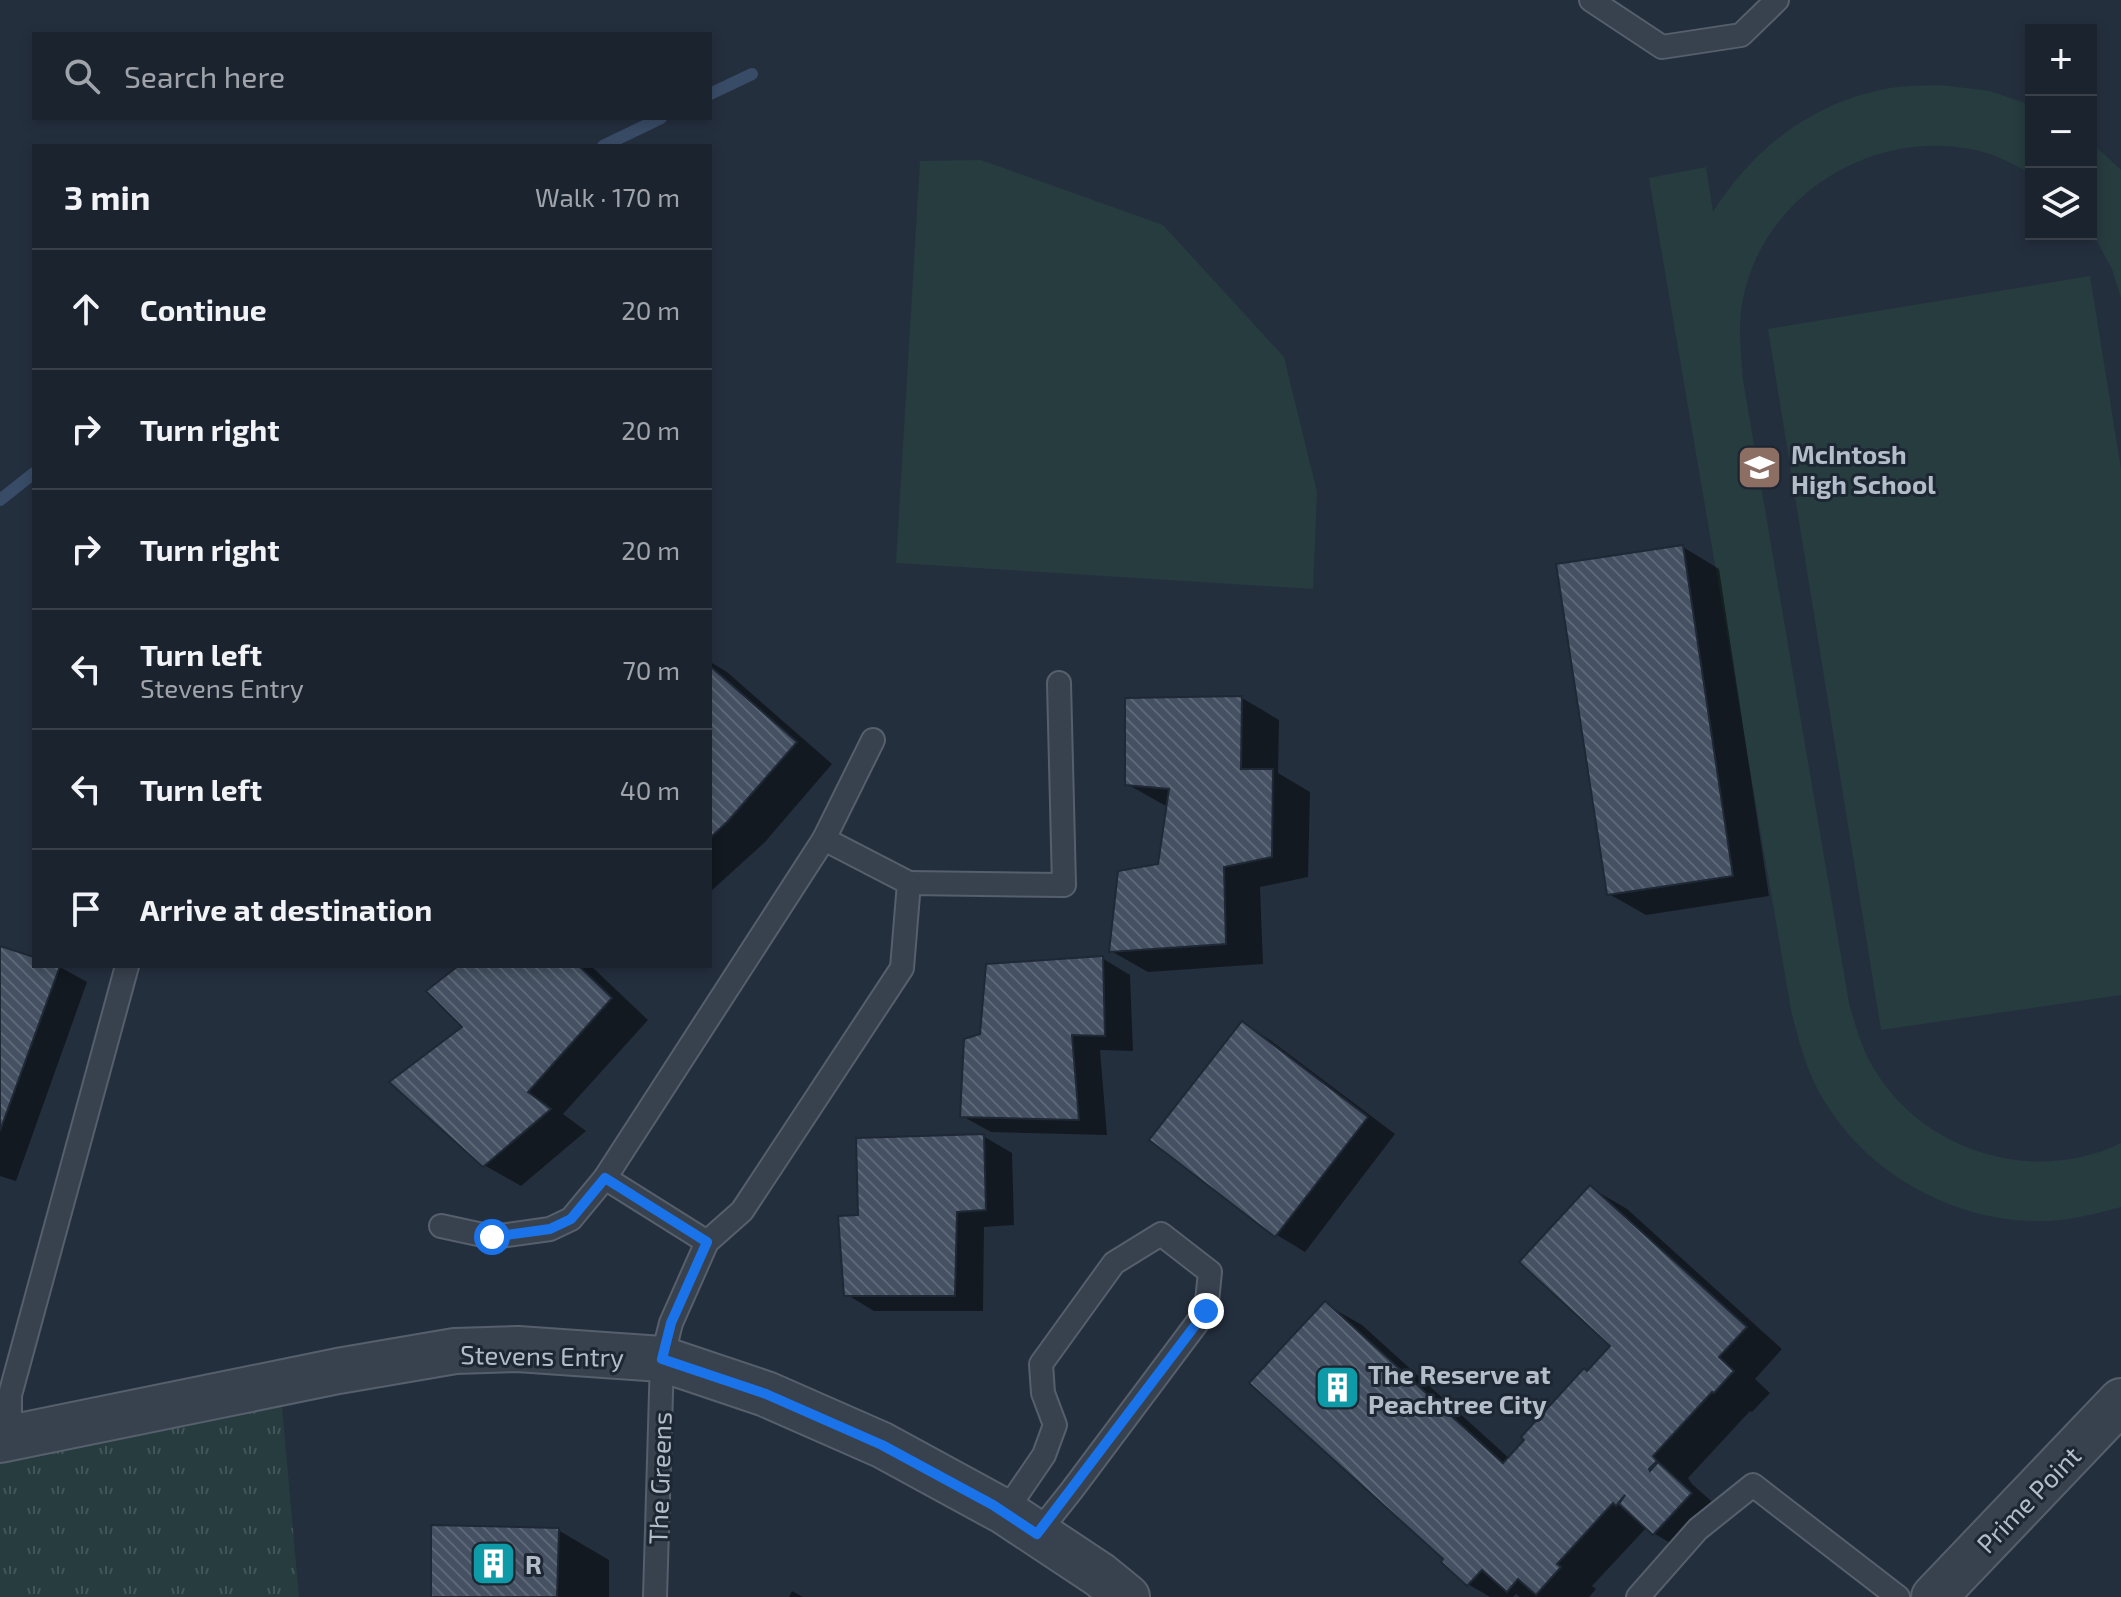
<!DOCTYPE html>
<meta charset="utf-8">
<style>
body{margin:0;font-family:"Exo 2",sans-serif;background:#282f3a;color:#f1f3f6}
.controls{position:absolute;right:24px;top:24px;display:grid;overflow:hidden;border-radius:0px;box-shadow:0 4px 12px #0003}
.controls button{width:72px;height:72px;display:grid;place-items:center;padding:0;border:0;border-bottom:2px solid #39404a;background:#1b232e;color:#f1f3f6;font:40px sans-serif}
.stop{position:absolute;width:24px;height:24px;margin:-18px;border:6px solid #1a73e8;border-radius:50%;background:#fff}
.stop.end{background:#1a73e8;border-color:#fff;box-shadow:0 2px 8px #0008}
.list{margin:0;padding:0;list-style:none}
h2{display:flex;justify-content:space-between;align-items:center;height:104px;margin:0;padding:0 32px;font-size:34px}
h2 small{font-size:26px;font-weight:400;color:#a0a4aa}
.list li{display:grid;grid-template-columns:52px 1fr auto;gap:24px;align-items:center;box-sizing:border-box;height:120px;padding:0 32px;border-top:2px solid #39404a}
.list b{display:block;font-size:30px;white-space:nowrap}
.list p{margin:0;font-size:26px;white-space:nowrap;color:#a0a4aa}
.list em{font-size:26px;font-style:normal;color:#a0a4aa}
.icon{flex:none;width:44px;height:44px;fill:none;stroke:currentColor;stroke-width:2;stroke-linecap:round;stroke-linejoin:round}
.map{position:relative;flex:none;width:2121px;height:1597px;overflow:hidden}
.search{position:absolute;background:#1b232e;box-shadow:0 4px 12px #0003;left:32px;top:32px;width:680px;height:88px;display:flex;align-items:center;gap:20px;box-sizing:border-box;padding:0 28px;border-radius:0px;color:#a0a4aa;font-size:30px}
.panel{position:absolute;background:#1b232e;box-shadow:0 4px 12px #0003;left:32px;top:144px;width:680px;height:824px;border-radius:0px}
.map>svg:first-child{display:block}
.grass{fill:url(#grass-tufts)}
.pitch{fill:#263c3f}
.shadow{fill:#0007}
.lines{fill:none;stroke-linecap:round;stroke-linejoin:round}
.stream{stroke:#394c67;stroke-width:12}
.building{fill:url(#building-back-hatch);stroke:#1f2835;stroke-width:2}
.service-casing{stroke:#565f6c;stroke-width:26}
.minor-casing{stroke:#565f6c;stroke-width:48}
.tertiary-casing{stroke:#565f6c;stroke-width:48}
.service{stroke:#38414e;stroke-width:22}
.minor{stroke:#38414e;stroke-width:44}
.tertiary{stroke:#38414e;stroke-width:44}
.route{stroke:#1a73e8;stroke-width:10}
.labels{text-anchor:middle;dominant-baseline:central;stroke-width:6;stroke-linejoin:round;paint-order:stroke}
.poi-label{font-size:26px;font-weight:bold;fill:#b4bcc9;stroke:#1d2633;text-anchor:start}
.street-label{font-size:26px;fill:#b4bcc9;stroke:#1d2633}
</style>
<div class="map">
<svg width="2121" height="1597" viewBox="0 0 2121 1597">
<defs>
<pattern id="grass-tufts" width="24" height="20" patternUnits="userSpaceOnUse" patternTransform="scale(2)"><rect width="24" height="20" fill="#263c3f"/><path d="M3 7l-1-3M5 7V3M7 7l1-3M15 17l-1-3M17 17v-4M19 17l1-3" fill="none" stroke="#435659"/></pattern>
<pattern id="building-back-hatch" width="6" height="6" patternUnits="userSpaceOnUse" patternTransform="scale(2)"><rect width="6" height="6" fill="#455162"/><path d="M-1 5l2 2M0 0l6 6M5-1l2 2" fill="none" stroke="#5d6877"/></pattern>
</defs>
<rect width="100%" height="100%" fill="#242f3e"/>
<path class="grass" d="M 279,1374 L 299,1597 L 0,1597 L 0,1455 Z"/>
<g class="pitch">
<path d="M 1941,85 L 1990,91 L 2031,105 L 2031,174 C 2013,164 1995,154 1975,150 C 1874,128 1767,193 1744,294 C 1737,323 1741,351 1743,380 L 1849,1003 C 1856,1027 1862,1051 1876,1072 C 1926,1153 2036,1185 2121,1143 L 2121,1207 C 2091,1215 2061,1223 2030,1221 C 1949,1218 1867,1172 1825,1102 C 1807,1074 1799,1042 1791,1010 L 1649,178 L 1706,167 L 1713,212 C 1754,147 1814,101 1891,88 C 1907,85 1925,86 1941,85 Z"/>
<path d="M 2091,142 L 2121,170 L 2121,298 L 2112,269 L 2091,230 Z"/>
<path d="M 981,160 L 1163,225 L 1284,357 L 1317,492 L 1313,589 L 896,563 L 920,161 Z"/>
<path d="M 2090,276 L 2121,469 L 2121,995 L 1881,1030 L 1768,329 Z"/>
</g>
<g class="shadow">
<path d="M 1683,547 L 1719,569 L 1769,896 L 1646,915 L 1609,894 Z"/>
<path d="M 710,662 L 727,672 L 832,764 L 765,842 L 710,892 Z"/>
<path d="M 1242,698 L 1279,720 L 1278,773 L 1310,792 L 1308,877 L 1260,887 L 1263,964 L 1148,972 L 1111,951 L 1160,866 L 1168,805 L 1164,805 L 1127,784 Z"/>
<path d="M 0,948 L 34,959 L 34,966 L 58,966 L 87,982 L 16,1181 L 0,1176 Z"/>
<path d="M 1102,958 L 1130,975 L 1133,1051 L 1100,1050 L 1107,1135 L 991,1132 L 962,1116 Z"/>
<path d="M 461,966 L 591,966 L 648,1020 L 563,1114 L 586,1131 L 521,1186 L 484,1165 L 465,1027 Z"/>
<path d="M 1242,1023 L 1270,1040 L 1395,1134 L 1305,1252 L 1277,1235 L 1152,1140 Z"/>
<path d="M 983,1136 L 1012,1153 L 1014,1225 L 984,1227 L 983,1311 L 874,1311 L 846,1294 L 860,1217 Z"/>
<path d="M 1591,1188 L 1627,1209 L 1782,1349 L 1755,1379 L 1770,1393 L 1752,1412 L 1750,1411 L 1688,1478 L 1692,1484 L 1727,1515 L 1691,1555 L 1655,1534 L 1647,1527 L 1592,1586 L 1596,1589 L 1589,1597 L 1520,1597 L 1516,1594 L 1513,1597 L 1490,1597 L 1468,1584 L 1446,1559 L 1325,1304 L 1362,1325 L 1510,1459 L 1613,1345 Z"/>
<path d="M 558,1530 L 609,1560 L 609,1597 L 433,1597 Z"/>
<path d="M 792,1591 L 803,1597 L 789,1597 Z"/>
</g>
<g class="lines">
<g class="stream">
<path d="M 710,94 L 752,74"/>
<path d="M 603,146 L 661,118"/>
<path d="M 0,500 L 34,473"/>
</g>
</g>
<g class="building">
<path d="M 1683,545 L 1733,876 L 1607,895 L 1556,564 Z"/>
<path d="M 710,666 L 797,742 L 728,821 L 710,838 Z"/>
<path d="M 1242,696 L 1241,769 L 1273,769 L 1272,857 L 1224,867 L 1226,944 L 1109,952 L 1118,871 L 1158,864 L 1169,789 L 1125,785 L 1125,698 Z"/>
<path d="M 0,946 L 34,957 L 34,966 L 60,966 L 0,1131 Z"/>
<path d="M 1103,956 L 1105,1036 L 1072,1035 L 1079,1120 L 960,1117 L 964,1039 L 980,1034 L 986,964 Z"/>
<path d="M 458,966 L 579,966 L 612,998 L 528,1092 L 551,1109 L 483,1167 L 389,1082 L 462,1027 L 426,991 Z"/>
<path d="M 1242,1021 L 1368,1117 L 1275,1237 L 1149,1140 Z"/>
<path d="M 984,1134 L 986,1210 L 957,1212 L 955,1296 L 844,1296 L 838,1216 L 858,1215 L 856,1138 Z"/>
<path d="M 1590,1185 L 1747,1327 L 1719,1357 L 1734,1371 L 1714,1393 L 1712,1392 L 1653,1456 L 1657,1461 L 1649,1469 L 1650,1471 L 1658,1462 L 1692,1493 L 1653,1535 L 1619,1504 L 1625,1495 L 1616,1506 L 1613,1503 L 1557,1564 L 1561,1567 L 1536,1595 L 1518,1579 L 1507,1592 L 1482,1570 L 1467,1586 L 1441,1562 L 1443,1559 L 1249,1383 L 1325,1301 L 1503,1463 L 1524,1440 L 1521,1437 L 1584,1368 L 1587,1371 L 1610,1346 L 1519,1262 Z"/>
<path d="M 431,1525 L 559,1528 L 557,1597 L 431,1597 Z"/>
</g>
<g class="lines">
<defs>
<g id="service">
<path d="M 1591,0 L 1662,47 L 1741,35 L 1777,0"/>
<path d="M 873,740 L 824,839 L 909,883"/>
<path d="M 605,1178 L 707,1242"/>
<path d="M 441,1226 L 492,1237 L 550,1229 L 571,1219 L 605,1178 L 824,839"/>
<path d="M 10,1439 L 10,1395 L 127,966"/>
<path d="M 1005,1512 L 1044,1455 L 1055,1425 L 1043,1393 L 1041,1364 L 1114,1263 L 1161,1234 L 1210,1272 L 1206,1311 L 1072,1490 L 1037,1534"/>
<path d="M 655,1597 L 662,1359 L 671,1323 L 707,1242 L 742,1211 L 902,968 L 909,883 L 1064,885 L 1059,683"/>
<path d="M 1638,1597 L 1698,1529 L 1753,1485 L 1898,1597"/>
</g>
<path id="minor" d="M 1934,1597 L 2121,1401"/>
<path id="tertiary" d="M 0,1440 L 338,1371 L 455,1351 L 518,1349 L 662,1359 L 766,1394 L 882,1445 L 1005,1512 L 1100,1575 L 1127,1597"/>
</defs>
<use href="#service" class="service-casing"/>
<use href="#minor" class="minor-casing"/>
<use href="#tertiary" class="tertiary-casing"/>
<use href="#service" class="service"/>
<use href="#minor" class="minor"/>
<use href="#tertiary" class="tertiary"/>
</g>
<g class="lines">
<path class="route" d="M 492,1237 L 550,1229 L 571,1219 L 605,1178 L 707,1242 L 671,1323 L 662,1359 L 766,1394 L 882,1445 L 993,1505 L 1037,1534 L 1206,1311"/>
</g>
<defs>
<symbol id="school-square" viewBox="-11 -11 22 22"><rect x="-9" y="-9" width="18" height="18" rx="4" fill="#8d6e63" stroke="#1d2633"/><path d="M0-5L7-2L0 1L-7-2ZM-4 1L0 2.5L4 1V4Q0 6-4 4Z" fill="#fff"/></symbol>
<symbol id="building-square" viewBox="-11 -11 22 22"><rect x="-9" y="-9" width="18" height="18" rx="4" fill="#0f9aa8" stroke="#1d2633"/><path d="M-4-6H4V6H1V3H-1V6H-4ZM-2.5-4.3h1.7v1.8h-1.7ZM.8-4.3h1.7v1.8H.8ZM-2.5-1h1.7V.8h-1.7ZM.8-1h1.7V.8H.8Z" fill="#fff"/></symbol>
</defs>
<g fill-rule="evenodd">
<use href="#school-square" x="1734" y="442" width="51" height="51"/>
<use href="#building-square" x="1312" y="1362" width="51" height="51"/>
<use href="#building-square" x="468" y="1538" width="51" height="51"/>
</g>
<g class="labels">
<g class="poi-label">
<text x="1791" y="453">McIntosh<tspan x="1791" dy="30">High School</tspan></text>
<text x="1368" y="1373">The Reserve at<tspan x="1368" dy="30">Peachtree City</tspan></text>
<text x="525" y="1563">R</text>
</g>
<g class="street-label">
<text transform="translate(542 1355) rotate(1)">Stevens Entry</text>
<text transform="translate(659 1478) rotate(-88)">The Greens</text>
<text transform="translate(2028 1499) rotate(-46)">Prime Point</text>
</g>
</g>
</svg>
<div class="controls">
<button>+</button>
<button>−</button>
<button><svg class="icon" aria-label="layers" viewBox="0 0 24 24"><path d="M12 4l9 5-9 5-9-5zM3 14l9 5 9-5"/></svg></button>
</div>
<div class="stop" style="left:492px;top:1237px"></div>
<div class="stop end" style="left:1206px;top:1311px"></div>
<div class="search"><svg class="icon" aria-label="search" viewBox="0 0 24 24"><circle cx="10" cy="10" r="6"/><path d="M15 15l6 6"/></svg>Search here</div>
<section class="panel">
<h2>3 min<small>Walk · 170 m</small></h2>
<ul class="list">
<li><svg class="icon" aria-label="ahead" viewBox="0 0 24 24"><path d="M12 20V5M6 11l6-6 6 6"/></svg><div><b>Continue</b></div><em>20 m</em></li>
<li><svg class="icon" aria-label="right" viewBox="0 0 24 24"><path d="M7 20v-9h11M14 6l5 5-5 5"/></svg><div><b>Turn right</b></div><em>20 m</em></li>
<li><svg class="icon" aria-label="right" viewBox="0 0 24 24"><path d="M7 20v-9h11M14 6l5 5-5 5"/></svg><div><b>Turn right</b></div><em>20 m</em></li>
<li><svg class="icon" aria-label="left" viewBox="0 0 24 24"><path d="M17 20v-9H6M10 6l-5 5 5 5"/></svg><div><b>Turn left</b><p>Stevens Entry</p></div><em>70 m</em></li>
<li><svg class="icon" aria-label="left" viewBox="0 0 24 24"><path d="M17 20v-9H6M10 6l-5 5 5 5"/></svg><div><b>Turn left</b></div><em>40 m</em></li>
<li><svg class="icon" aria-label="arrive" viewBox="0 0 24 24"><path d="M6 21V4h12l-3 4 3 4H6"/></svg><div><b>Arrive at destination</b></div></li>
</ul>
</section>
</div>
